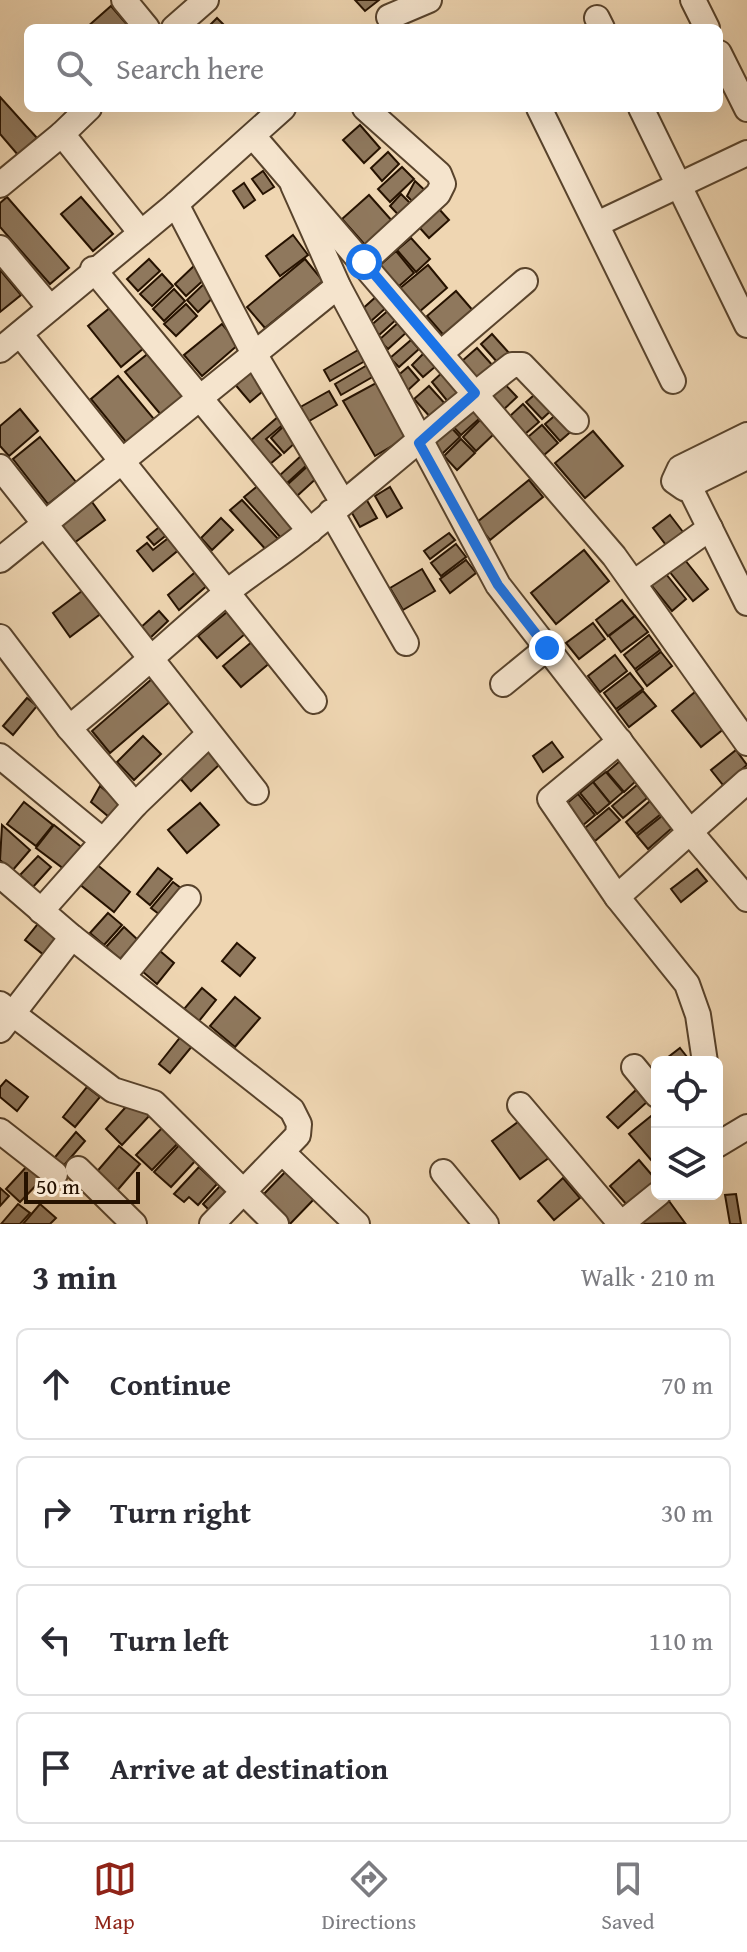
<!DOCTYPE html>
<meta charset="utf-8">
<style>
body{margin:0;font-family:"Gentium Book Plus",serif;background:#f2f2f3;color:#2b2b33}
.controls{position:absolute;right:24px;bottom:24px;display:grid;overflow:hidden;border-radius:12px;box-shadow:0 8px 32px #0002}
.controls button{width:72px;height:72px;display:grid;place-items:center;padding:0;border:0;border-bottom:2px solid #e1e1e2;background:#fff;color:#2b2b33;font:40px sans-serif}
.scale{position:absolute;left:24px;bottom:20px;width:116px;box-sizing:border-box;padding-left:8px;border:4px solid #261200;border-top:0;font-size:22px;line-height:28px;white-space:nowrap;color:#261200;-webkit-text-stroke:6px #f5e4cd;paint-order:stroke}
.stop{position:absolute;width:24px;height:24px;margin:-18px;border:6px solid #1a73e8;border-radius:50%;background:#fff}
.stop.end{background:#1a73e8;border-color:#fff;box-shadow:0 2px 8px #0008}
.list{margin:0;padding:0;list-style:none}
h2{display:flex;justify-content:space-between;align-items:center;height:104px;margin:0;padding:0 32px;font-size:34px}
h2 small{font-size:26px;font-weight:400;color:#7c7c81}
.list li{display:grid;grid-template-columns:52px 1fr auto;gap:24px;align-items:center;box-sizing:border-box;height:112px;margin:0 16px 16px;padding:0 16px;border:2px solid #e1e1e2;border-radius:12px}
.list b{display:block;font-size:30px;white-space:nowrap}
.list em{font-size:26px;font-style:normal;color:#7c7c81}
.icon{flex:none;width:44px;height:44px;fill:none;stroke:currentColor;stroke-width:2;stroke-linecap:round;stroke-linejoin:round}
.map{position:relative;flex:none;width:747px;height:1224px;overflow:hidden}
.search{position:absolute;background:#fff;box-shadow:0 8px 32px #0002;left:24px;right:24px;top:24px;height:88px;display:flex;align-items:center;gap:20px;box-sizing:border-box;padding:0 28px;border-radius:12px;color:#7c7c81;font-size:30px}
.sheet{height:616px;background:#fff}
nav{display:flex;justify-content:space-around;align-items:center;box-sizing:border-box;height:112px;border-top:2px solid #e1e1e2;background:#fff;font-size:22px;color:#7c7c81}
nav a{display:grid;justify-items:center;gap:4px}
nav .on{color:#8f2418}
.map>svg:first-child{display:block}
.building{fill:#8f785d;stroke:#261200;stroke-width:2}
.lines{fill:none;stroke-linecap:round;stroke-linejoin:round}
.minor-casing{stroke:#58432c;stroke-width:28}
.minor{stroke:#f5e4cd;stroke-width:24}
.route{stroke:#1a73e8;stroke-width:10}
</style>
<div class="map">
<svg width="747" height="1224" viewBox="0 0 747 1224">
<rect width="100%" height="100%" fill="#efd6b2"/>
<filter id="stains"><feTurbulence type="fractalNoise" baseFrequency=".0025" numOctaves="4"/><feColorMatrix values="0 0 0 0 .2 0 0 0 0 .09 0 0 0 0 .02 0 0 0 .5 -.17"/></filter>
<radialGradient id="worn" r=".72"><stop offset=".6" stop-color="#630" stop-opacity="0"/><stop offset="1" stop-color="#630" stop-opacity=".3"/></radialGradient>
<g class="building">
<path d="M 355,0 L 379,0 L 365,11 Z"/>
<path d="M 111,6 L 130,28 L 86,28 Z"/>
<path d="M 217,18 L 227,28 L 207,28 Z"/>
<path d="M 0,97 L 37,138 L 18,155 L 0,134 Z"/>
<path d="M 360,125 L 380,148 L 364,163 L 343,140 Z"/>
<path d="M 388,152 L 399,164 L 382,181 L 371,168 Z"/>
<path d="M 402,167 L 414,179 L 390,202 L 378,189 Z"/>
<path d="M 263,171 L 274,187 L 263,194 L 252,179 Z"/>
<path d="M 415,181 L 432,197 L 420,209 L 407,196 Z"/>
<path d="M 244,183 L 255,200 L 244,208 L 233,191 Z"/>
<path d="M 401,194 L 418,211 L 406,223 L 390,206 Z"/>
<path d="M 369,195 L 393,222 L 366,246 L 342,219 Z"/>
<path d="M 7,197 L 69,268 L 50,284 L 0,227 L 0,203 Z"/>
<path d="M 81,197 L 113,234 L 93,251 L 61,214 Z"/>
<path d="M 439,209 L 449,220 L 429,238 L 419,227 Z"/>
<path d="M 293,235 L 308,255 L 280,276 L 266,256 Z"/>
<path d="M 411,238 L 430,259 L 416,272 L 397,250 Z"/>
<path d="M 396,251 L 414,273 L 398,287 L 379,266 Z"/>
<path d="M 149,259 L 160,271 L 138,291 L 127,279 Z"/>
<path d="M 305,259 L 323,281 L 265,328 L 247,307 Z"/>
<path d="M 196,264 L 208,276 L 186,296 L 175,284 Z"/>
<path d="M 428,265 L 447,288 L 419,312 L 399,289 Z"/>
<path d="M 0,270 L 21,295 L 0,312 Z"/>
<path d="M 162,274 L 173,286 L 152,306 L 140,294 Z"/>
<path d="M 208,280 L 219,292 L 198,312 L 187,300 Z"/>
<path d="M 174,289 L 185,301 L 164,321 L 153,309 Z"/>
<path d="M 456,291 L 475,313 L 446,338 L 427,316 Z"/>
<path d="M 378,295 L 388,306 L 370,322 L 360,311 Z"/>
<path d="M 117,302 L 150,343 L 121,367 L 88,326 Z"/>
<path d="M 186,304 L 197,316 L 176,336 L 164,324 Z"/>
<path d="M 390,309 L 398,318 L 378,336 L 369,327 Z"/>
<path d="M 400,321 L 408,331 L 388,349 L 379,340 Z"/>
<path d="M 222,324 L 239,344 L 202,376 L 184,355 Z"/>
<path d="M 492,334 L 509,353 L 498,363 L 481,344 Z"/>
<path d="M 411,340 L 419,349 L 399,367 L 390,358 Z"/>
<path d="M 155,348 L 192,392 L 162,416 L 125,372 Z"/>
<path d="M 477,348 L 494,367 L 479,380 L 462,361 Z"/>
<path d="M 358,350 L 365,361 L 330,381 L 324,370 Z"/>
<path d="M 424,353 L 436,366 L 423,377 L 412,365 Z"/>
<path d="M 369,364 L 376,375 L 341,395 L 335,384 Z"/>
<path d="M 251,367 L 268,387 L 250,402 L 233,382 Z"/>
<path d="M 408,367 L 419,380 L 407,391 L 395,378 Z"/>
<path d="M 446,369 L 464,389 L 449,403 L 432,382 Z"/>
<path d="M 118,376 L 154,419 L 126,442 L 91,399 Z"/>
<path d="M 500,379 L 517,397 L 502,411 L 486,392 Z"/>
<path d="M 376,383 L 407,437 L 375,456 L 343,401 Z"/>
<path d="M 429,386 L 447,406 L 432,419 L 414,399 Z"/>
<path d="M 540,390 L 555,407 L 542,419 L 526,402 Z"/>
<path d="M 329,391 L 337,405 L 304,424 L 295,410 Z"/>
<path d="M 467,404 L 480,418 L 461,435 L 448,421 Z"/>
<path d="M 523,404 L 539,422 L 525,434 L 510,416 Z"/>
<path d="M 20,409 L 38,431 L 9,456 L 0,446 L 0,426 Z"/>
<path d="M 559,412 L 574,429 L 560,441 L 545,424 Z"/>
<path d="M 279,416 L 285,423 L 266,439 L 281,455 L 270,464 L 250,441 Z"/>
<path d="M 480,420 L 494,434 L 476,451 L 463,437 Z"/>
<path d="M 447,423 L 460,437 L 442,454 L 429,440 Z"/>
<path d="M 285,425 L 298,440 L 284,453 L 271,438 Z"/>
<path d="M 542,425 L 558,443 L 544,455 L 528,437 Z"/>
<path d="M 593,431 L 623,466 L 585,498 L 555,463 Z"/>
<path d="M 40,437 L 76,482 L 48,504 L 13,459 Z"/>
<path d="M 461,439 L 475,453 L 457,470 L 444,456 Z"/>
<path d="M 302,455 L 309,463 L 286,484 L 279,476 Z"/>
<path d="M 310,464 L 320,475 L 297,496 L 287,485 Z"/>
<path d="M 529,480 L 543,497 L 490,540 L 476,523 Z"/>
<path d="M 260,484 L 297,526 L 282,539 L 244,497 Z"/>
<path d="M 390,487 L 402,508 L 387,517 L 375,496 Z"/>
<path d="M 87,495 L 105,520 L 74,543 L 56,518 Z"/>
<path d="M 365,497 L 377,518 L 360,527 L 348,506 Z"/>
<path d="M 242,500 L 280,541 L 268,552 L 230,510 Z"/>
<path d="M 670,515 L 683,532 L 666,545 L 653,528 Z"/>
<path d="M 221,518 L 233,530 L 212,550 L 201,538 Z"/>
<path d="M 163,524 L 169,533 L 154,545 L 147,537 Z"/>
<path d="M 449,533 L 455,540 L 430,559 L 424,551 Z"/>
<path d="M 171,536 L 181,548 L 153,571 L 137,551 L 147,543 L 153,550 Z"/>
<path d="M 456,544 L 466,557 L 441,576 L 431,563 Z"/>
<path d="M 584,550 L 609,581 L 556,624 L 531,593 Z"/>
<path d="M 466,560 L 476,573 L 450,593 L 440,579 Z"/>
<path d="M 685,560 L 708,589 L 693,601 L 669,571 Z"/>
<path d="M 199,569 L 210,583 L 179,610 L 168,595 Z"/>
<path d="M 422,569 L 435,591 L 403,610 L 390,588 Z"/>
<path d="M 666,574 L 686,599 L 672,611 L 651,585 Z"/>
<path d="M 86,588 L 103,612 L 70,637 L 53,613 Z"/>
<path d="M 622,600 L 635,616 L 608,636 L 596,620 Z"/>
<path d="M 159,611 L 168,621 L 149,639 L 139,629 Z"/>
<path d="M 227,612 L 245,634 L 217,658 L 198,636 Z"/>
<path d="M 635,616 L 648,632 L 621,652 L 609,636 Z"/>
<path d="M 593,623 L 605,639 L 579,659 L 566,643 Z"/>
<path d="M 649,635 L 660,650 L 635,669 L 624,655 Z"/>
<path d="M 253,641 L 271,662 L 241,687 L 223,666 Z"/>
<path d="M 661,652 L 672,666 L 647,686 L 636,671 Z"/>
<path d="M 615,655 L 627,671 L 600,692 L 588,676 Z"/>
<path d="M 630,673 L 643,689 L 616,709 L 604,693 Z"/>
<path d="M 153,678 L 172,700 L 110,753 L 92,731 Z"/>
<path d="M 701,687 L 730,724 L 701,747 L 672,711 Z"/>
<path d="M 643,691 L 656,706 L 629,727 L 617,711 Z"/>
<path d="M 27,698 L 37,706 L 13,735 L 3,726 Z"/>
<path d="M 143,736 L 161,754 L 134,780 L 117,762 Z"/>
<path d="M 552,742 L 563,757 L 543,772 L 533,756 Z"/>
<path d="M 736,750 L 747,765 L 723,785 L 711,770 Z"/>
<path d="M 209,751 L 220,764 L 191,791 L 179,777 Z"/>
<path d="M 620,761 L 636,781 L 624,792 L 607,772 Z"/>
<path d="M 606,772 L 623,792 L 610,803 L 593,782 Z"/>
<path d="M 593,782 L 610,803 L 597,814 L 580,793 Z"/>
<path d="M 637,785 L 647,798 L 623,818 L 612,806 Z"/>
<path d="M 100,786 L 120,803 L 109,817 L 91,802 Z"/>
<path d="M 578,794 L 595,815 L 582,826 L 565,805 Z"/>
<path d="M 650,801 L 661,814 L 636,834 L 626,822 Z"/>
<path d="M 24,802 L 53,825 L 36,846 L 7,824 Z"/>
<path d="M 200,803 L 219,825 L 187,853 L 168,830 Z"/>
<path d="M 609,808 L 620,820 L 595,841 L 585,828 Z"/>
<path d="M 662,816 L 672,828 L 648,849 L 637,836 Z"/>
<path d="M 2,825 L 30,850 L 12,871 L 0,860 Z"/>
<path d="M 54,825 L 85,850 L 68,872 L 36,848 Z"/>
<path d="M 38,856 L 51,867 L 33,887 L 20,875 Z"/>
<path d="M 95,863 L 130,892 L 114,912 L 78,883 Z"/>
<path d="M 158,868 L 172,879 L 150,905 L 137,894 Z"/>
<path d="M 697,869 L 707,881 L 681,902 L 671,889 Z"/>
<path d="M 173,882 L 186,892 L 164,918 L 151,908 Z"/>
<path d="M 108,913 L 122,925 L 104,945 L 90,933 Z"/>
<path d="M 41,920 L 65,939 L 49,959 L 25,940 Z"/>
<path d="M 124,927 L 138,940 L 120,959 L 106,947 Z"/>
<path d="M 237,943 L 255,958 L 240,976 L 222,961 Z"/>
<path d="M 160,951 L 174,963 L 157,984 L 142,971 Z"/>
<path d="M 202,988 L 216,1000 L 199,1021 L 184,1009 Z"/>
<path d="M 235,997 L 260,1018 L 235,1047 L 210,1026 Z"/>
<path d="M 186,1030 L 198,1039 L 170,1073 L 159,1064 Z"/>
<path d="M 680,1048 L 691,1062 L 670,1062 L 667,1058 Z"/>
<path d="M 6,1080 L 28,1097 L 17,1111 L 0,1097 L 0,1087 Z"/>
<path d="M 87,1087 L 100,1097 L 75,1127 L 63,1117 Z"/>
<path d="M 637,1089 L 648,1101 L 618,1128 L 607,1117 Z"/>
<path d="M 133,1099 L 150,1115 L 122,1145 L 106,1129 Z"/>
<path d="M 656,1112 L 657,1114 L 657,1167 L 629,1134 Z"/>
<path d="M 522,1119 L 550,1157 L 520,1179 L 492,1141 Z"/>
<path d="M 164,1126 L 180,1141 L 152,1170 L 136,1155 Z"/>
<path d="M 76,1132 L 85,1141 L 60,1170 L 51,1162 Z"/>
<path d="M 182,1142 L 198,1158 L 171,1187 L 154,1172 Z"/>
<path d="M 119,1146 L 140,1164 L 115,1193 L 94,1175 Z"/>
<path d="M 639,1160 L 657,1181 L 628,1206 L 610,1186 Z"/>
<path d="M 29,1164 L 44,1177 L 20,1202 L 6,1189 Z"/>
<path d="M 199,1167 L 217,1184 L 198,1205 L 189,1197 L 184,1202 L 174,1194 Z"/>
<path d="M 289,1168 L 318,1195 L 290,1224 L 261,1197 Z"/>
<path d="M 563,1178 L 580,1198 L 554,1220 L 538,1201 Z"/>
<path d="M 221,1185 L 234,1198 L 216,1217 L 203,1204 Z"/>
<path d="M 0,1188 L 9,1196 L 0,1206 Z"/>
<path d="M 736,1194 L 741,1224 L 730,1224 L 725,1195 Z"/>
<path d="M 669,1201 L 685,1223 L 637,1224 Z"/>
<path d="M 18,1204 L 30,1213 L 20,1224 L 1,1224 Z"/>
<path d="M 40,1204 L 56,1218 L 50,1224 L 23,1224 Z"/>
</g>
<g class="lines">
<defs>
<g id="minor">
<path d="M 124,0 L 147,28"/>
<path d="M 693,0 L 707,28"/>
<path d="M 389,17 L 429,0"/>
<path d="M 597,18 L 602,28"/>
<path d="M 174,28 L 206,0"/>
<path d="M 719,53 L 747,109"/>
<path d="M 89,108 L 62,134 L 141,233"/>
<path d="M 539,108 L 673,381"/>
<path d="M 641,108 L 747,325"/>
<path d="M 253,136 L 614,556 L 747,743"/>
<path d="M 0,185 L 62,134"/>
<path d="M 293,185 L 338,286 L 498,585 L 691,833 L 747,899"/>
<path d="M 176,204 L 253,352 L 342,501"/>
<path d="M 597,224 L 747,153"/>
<path d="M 0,248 L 50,308"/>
<path d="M 364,262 L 438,194 L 443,184 L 439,174 L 365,108"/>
<path d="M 93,269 L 310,531"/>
<path d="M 20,334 L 314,701"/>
<path d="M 0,350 L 176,204 L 283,108"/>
<path d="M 441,353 L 525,281"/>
<path d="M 747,435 L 680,468 L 674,481 L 684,488 L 747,457"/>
<path d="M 0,467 L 256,792"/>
<path d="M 689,486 L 747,603"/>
<path d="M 331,512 L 406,643"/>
<path d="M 0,560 L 338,286"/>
<path d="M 635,582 L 710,528"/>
<path d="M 0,637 L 69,728 L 135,805"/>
<path d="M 503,684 L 547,648"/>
<path d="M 69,728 C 123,685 173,638 226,593 C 253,571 283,553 309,531 C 377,477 443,418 512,365 L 522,365 L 576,421"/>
<path d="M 620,741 L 550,799 L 617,897 L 687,984 L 698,1015 L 705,1062"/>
<path d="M 0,756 L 102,840"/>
<path d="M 0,875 L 72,937 L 0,1030"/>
<path d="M 617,897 L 747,781"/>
<path d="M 41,911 L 135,805 L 209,734"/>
<path d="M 72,937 L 292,1110 L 299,1124 L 298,1135 L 212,1224"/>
<path d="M 123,976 L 188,898"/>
<path d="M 0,1004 L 113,1090 L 154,1103 L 276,1224"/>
<path d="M 634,1067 L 657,1095"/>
<path d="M 520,1105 L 621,1224"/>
<path d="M 0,1131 L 55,1174"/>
<path d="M 717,1145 L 747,1127"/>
<path d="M 282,1152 L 357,1224"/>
<path d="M 78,1169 L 134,1224"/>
<path d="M 443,1172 L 486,1224"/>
<path d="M 621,1224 L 658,1194"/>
</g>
</defs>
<use href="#minor" class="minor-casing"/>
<use href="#minor" class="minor"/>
</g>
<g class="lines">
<path class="route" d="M 364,262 L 475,393 L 419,443 L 498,585 L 547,648"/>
</g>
<rect width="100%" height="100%" filter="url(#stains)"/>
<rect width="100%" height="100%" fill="url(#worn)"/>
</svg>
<div class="controls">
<button><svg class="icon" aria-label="locate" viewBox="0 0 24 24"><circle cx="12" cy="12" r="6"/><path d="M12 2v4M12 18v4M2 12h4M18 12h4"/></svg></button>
<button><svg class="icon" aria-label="layers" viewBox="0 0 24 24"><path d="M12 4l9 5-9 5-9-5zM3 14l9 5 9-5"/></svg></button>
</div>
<div class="scale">50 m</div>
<div class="stop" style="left:364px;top:262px"></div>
<div class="stop end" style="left:547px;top:648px"></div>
<div class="search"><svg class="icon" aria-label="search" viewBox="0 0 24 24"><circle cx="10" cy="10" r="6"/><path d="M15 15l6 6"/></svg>Search here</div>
</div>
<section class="sheet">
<h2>3 min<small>Walk · 210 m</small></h2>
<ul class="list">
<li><svg class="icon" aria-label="ahead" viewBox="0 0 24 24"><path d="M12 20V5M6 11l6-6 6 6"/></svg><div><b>Continue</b></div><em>70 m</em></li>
<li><svg class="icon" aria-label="right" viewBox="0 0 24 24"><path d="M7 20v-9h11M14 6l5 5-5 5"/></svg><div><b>Turn right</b></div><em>30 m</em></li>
<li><svg class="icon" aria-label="left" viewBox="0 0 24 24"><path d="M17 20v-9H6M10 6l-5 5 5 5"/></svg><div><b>Turn left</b></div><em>110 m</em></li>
<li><svg class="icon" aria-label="arrive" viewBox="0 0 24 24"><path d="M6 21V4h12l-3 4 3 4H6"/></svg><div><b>Arrive at destination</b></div></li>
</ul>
</section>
<nav>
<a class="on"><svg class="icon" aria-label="map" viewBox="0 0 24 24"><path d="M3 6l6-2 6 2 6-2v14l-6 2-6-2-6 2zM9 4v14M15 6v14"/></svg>Map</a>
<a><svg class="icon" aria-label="directions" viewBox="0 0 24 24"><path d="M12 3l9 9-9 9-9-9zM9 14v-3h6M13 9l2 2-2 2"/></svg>Directions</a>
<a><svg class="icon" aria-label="saved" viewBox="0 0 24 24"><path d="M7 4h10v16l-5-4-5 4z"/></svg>Saved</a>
</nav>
